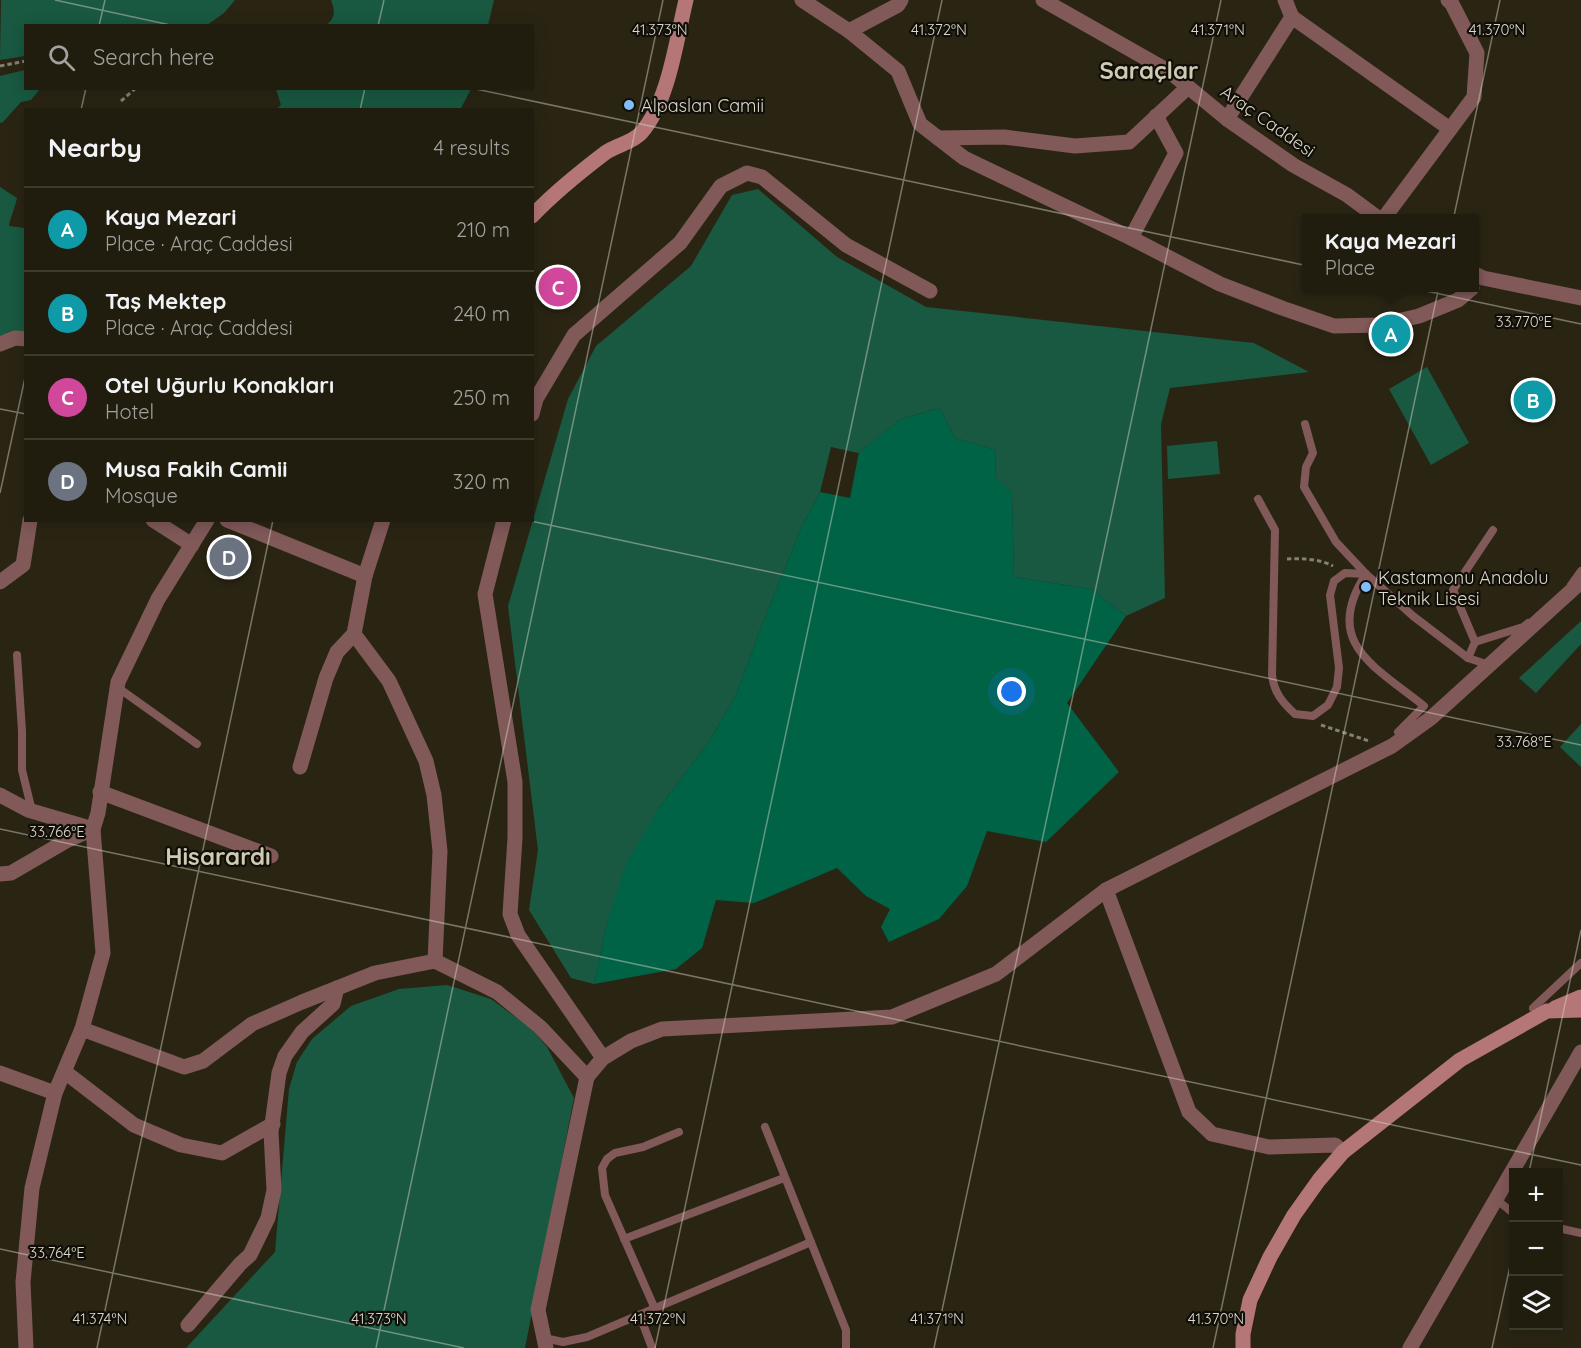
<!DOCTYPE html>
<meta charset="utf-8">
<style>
body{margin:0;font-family:Quicksand,sans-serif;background:#2d291c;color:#f1f3f6}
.controls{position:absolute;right:18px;bottom:18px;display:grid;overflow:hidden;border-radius:0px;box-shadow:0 3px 15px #0003}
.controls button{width:54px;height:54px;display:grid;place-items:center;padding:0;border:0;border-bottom:2px solid #3d3a2e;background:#201c0e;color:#f1f3f6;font:30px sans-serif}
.you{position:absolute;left:1012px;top:692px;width:21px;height:21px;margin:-15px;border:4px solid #fff;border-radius:50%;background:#1a73e8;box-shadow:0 0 0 9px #1a73e833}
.badge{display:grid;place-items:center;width:39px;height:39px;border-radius:50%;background:#ea580c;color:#fff;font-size:20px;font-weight:700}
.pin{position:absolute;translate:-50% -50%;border:3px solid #fff;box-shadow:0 2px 6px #0006}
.popup{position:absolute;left:1302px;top:214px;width:177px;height:78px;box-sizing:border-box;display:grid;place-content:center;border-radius:0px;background:#201c0e;filter:drop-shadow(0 2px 4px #0005);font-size:20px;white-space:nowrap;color:#a2a19e}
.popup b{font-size:22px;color:#f1f3f6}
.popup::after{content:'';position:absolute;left:50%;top:100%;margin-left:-12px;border:12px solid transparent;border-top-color:#201c0e}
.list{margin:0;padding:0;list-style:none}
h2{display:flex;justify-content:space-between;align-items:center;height:78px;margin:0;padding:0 24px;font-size:26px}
h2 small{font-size:20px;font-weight:400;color:#a2a19e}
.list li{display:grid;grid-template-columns:39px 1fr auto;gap:18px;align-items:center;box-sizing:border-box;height:84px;padding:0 24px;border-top:2px solid #3d3a2e}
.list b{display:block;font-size:22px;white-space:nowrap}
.list p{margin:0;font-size:20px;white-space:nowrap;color:#a2a19e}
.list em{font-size:20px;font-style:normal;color:#a2a19e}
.icon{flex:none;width:33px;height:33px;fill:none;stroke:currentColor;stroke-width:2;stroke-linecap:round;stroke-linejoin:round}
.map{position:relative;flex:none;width:1581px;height:1348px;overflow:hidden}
.search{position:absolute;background:#201c0e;box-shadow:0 3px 15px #0003;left:24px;top:24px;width:510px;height:66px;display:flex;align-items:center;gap:15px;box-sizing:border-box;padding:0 21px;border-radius:0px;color:#a2a19e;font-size:22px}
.panel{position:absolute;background:#201c0e;box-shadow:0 3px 15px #0003;left:24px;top:108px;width:510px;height:414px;border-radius:0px}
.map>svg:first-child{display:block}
.green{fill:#195941}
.forest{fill:#016346}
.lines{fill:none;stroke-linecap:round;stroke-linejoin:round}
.path{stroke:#848072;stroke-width:3;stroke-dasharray:4.5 3;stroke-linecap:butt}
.service{stroke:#815959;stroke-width:8}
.minor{stroke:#815959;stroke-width:15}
.secondary{stroke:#b47676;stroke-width:15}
.ticks{fill:none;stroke:#dbd8cd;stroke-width:1.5;stroke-opacity:0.45}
.poi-dot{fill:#81bdfa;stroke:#100e07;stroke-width:2}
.labels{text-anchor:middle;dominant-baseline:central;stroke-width:4.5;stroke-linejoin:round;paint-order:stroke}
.poi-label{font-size:18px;fill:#dbd8cd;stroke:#100e07;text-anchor:start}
.street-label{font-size:18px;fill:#dbd8cd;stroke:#100e07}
.district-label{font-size:24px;font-weight:bold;fill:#d0cab3;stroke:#100e07}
.ticks-label{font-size:15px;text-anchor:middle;fill:#dbd8cd;stroke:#100e07;stroke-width:4.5;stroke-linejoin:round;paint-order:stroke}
</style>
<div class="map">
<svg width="1581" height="1348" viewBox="0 0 1581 1348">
<rect width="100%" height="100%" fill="#2a2513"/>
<g class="green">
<path d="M 1,0 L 235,0 L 224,13 L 207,25 L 26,26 L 25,56 L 0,60 Z"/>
<path d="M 331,0 L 494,0 L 488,25 L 326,25 C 336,18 335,11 331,0 Z"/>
<path d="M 25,70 L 26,88 L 40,89 L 31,100 L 21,102 L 3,122 L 0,123 L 0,76 Z"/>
<path d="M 276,89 L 276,88 L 471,89 L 460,110 L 276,109 L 281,105 Z"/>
<path d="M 0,187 L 17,198 C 15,208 11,215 9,226 L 25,228 L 26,336 L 0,339 Z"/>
<path d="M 758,189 L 837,257 L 926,307 L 1254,343 L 1309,372 L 1170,388 L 1161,424 L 1165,598 L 1126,616 L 1091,589 L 1014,577 L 1012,493 L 995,477 L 996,450 L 955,438 L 940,408 L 901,419 L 858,453 L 831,447 L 820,492 L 802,526 L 760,630 L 736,695 L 708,743 L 659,808 L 607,923 L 594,984 L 571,978 L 529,910 L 538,850 L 508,606 L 568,399 L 596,346 L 691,266 L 732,195 Z"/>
<path d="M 1427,367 L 1469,443 L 1431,465 L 1389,389 Z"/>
<path d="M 1217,441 L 1220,474 L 1168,479 L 1167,446 Z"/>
<path d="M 1581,621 L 1581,644 L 1536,693 L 1519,678 Z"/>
<path d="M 1581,724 L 1581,767 L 1560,747 Z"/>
<path d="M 447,985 L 491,999 L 532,1029 L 547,1047 L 574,1098 L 525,1348 L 186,1348 L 275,1252 L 289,1089 L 297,1062 L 312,1039 L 351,1006 L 399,989 Z"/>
</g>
<path class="forest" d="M 940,408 L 955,438 L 996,450 L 995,477 L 1012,492 L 1014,577 L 1091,589 L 1126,616 L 1067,703 L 1119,772 L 1046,842 L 987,831 L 967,886 L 939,919 L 889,942 L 881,927 L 890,909 L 866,896 L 837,868 L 754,903 L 716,900 L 702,948 L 676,969 L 594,984 L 607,923 L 626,864 L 659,808 L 708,743 L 736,695 L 760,630 L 802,526 L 820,492 L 850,498 L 859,452 L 901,419 Z"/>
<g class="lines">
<g class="path">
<path d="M 0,66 L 26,61"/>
<path d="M 121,101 L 136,88"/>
<path d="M 1287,559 C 1301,558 1320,559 1333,566"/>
<path d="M 1321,725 L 1369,741"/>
</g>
<g class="service">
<path d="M 1305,424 L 1313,453 L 1306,467 L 1304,487 L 1336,542 L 1366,574 L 1413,616 L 1468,658 L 1489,665"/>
<path d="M 1258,499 L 1275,530 L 1272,675 C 1274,693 1283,703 1295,714 L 1313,716 L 1328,705 L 1337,687 L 1339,668 L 1330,595 L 1334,581 L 1345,573 L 1366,574 C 1321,643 1376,667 1424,706 L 1398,732"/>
<path d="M 1571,585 L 1581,571"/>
<path d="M 1475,642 L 1523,627 L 1528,623"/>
<path d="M 17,655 L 22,731 L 22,770 L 32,811"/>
<path d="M 1468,658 L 1475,642 L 1453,590 L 1493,530"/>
<path d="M 117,687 L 197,744"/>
<path d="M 1546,1011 L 1533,1008 L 1581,963"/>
<path d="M 765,1127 L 846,1330 L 846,1348"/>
<path d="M 1496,1199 L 1514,1214"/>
<path d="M 1558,1228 L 1581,1233"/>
<path d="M 624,1239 L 784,1178"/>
<path d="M 655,1309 L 605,1195 L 602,1168 L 607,1159 L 615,1153 L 643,1147 L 679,1132"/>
<path d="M 640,1316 L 652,1348"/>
<path d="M 544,1338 L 563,1342 L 587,1337 L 811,1242"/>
</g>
<g class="minor">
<path d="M 802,0 L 849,31 L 898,71 L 920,124 L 964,158 L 1131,238 L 1220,284 L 1282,308 L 1334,326 L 1380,325 L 1419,316 L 1458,300 L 1472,288"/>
<path d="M 1043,0 L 1170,72 L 1227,119 L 1293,165 L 1347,195 L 1378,218"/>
<path d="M 1292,17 L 1450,129"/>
<path d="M 849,31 L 898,5 L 901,0"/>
<path d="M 1227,119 L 1292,17 L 1285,0"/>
<path d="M 938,138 L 1004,137 L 1075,146 L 1129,142 L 1188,87"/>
<path d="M 1384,218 L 1474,97 L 1477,53 L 1452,4 L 1448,0"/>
<path d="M 1131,238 L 1176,153 L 1156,116"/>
<path d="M 1475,274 L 1483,278 L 1581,298"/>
<path d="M 0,344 L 15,338 L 26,339"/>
<path d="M 532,414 L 536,399 L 574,335 L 680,243 L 721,186 L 747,173 L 762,177 L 846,245 L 930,291"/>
<path d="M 153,520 L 192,545"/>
<path d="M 227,520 L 365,576"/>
<path d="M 504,520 L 485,594 L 515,782 L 515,838 L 510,914 L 518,935 L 603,1058"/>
<path d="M 0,582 L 23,565 L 30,520"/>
<path d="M 354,634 L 389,681 L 426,761 L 434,795 L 440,851 L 435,961"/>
<path d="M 300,767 L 326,678 L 337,652 L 354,634 L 365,576 L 383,520"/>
<path d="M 100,792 L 271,856"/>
<path d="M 0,795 L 28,810 L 93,829"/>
<path d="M 0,874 L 11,873 L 66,841 L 93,829"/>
<path d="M 1106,890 L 1189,1112 L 1212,1134 L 1269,1147 L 1335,1145 L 1343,1152"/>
<path d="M 82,1029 L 184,1067 L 203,1061 L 252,1024 L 302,1002 L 375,973 L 435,961 L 497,992 L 540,1027 L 587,1077"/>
<path d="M 65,1072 L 134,1125 L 181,1145 L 222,1153 L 273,1124"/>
<path d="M 0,1073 L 55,1093"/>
<path d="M 188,1325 L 240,1264 L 250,1255 L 268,1218 L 274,1190 L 271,1132 L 279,1073 L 285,1056 L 302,1032 L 333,1004 L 337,988"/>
<path d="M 26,1348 L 23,1282 L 32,1188 L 55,1093 L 82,1029 L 103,953 L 93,829 L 98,813 L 118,682 L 158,599 L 207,520"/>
<path d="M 546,1348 L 538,1310 L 587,1077 L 603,1058 L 631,1041 L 662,1029 L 892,1017 L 996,974 L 1106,890 L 1392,746 L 1431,718 L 1581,582"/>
<path d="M 1410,1348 L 1581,1052"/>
</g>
<g class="secondary">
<path d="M 532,216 C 554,193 580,172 605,153 C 616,145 632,143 641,133 C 669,101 676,41 686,0"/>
<path d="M 1555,1008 L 1581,997"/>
<path d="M 1243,1348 L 1243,1334 L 1250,1300 L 1270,1257 L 1294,1215 L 1319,1180 L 1343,1152 L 1460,1060 L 1547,1011 L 1581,1010"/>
</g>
</g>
<path class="ticks" d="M 55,0 L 175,26M 99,26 L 105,0M 378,26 L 384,0M 471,88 L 1581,324M 81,110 L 86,88M 360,110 L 365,88M 0,409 L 26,414M 0,493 L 26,373M 526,520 L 1581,745M 0,829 L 1581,1165M 1529,1172 L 1581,930M 0,1249 L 464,1348M 97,1348 L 273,520M 376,1348 L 663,0M 655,1348 L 942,0M 934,1348 L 1221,0M 1213,1348 L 1500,0M 1492,1348 L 1514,1248"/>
<g class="poi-dot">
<circle cx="629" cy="105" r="6"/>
<circle cx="1366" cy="587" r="6"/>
</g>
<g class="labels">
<g class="poi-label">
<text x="641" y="105">Alpaslan Camii</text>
<text x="1378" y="577">Kastamonu Anadolu<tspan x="1378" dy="21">Teknik Lisesi</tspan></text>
</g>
<g class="street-label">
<text transform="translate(1268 121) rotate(35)">Araç Caddesi</text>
</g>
<g class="district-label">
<text x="1149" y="70">Saraçlar</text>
<text x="218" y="856">Hisarardı</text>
</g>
</g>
<g class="ticks-label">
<text x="660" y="35">41.373°N</text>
<text x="939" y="35">41.372°N</text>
<text x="1218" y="35">41.371°N</text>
<text x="1497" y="35">41.370°N</text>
<text x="1524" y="327">33.770°E</text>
<text x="1524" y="747">33.768°E</text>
<text x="57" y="837">33.766°E</text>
<text x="57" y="1258">33.764°E</text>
<text x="100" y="1324">41.374°N</text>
<text x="379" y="1324">41.373°N</text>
<text x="658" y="1324">41.372°N</text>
<text x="937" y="1324">41.371°N</text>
<text x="1216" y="1324">41.370°N</text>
</g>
</svg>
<div class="controls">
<button>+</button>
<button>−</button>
<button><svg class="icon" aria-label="layers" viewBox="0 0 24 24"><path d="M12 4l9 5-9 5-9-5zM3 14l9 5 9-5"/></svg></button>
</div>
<div class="you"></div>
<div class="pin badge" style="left:1391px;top:334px;background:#0f9aa8">A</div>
<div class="popup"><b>Kaya Mezari</b>Place</div>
<div class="pin badge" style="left:1533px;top:400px;background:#0f9aa8">B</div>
<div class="pin badge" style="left:558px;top:287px;background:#d1479c">C</div>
<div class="pin badge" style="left:229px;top:557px;background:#6b7280">D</div>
<div class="search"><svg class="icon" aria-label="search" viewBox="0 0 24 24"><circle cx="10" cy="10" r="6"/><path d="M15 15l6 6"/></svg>Search here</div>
<section class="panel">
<h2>Nearby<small>4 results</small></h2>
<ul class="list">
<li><span class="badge" style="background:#0f9aa8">A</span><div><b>Kaya Mezari</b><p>Place · Araç Caddesi</p></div><em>210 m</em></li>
<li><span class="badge" style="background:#0f9aa8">B</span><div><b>Taş Mektep</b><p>Place · Araç Caddesi</p></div><em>240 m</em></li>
<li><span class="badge" style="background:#d1479c">C</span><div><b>Otel Uğurlu Konakları</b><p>Hotel</p></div><em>250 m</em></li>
<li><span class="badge" style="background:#6b7280">D</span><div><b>Musa Fakih Camii</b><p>Mosque</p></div><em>320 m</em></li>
</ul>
</section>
</div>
